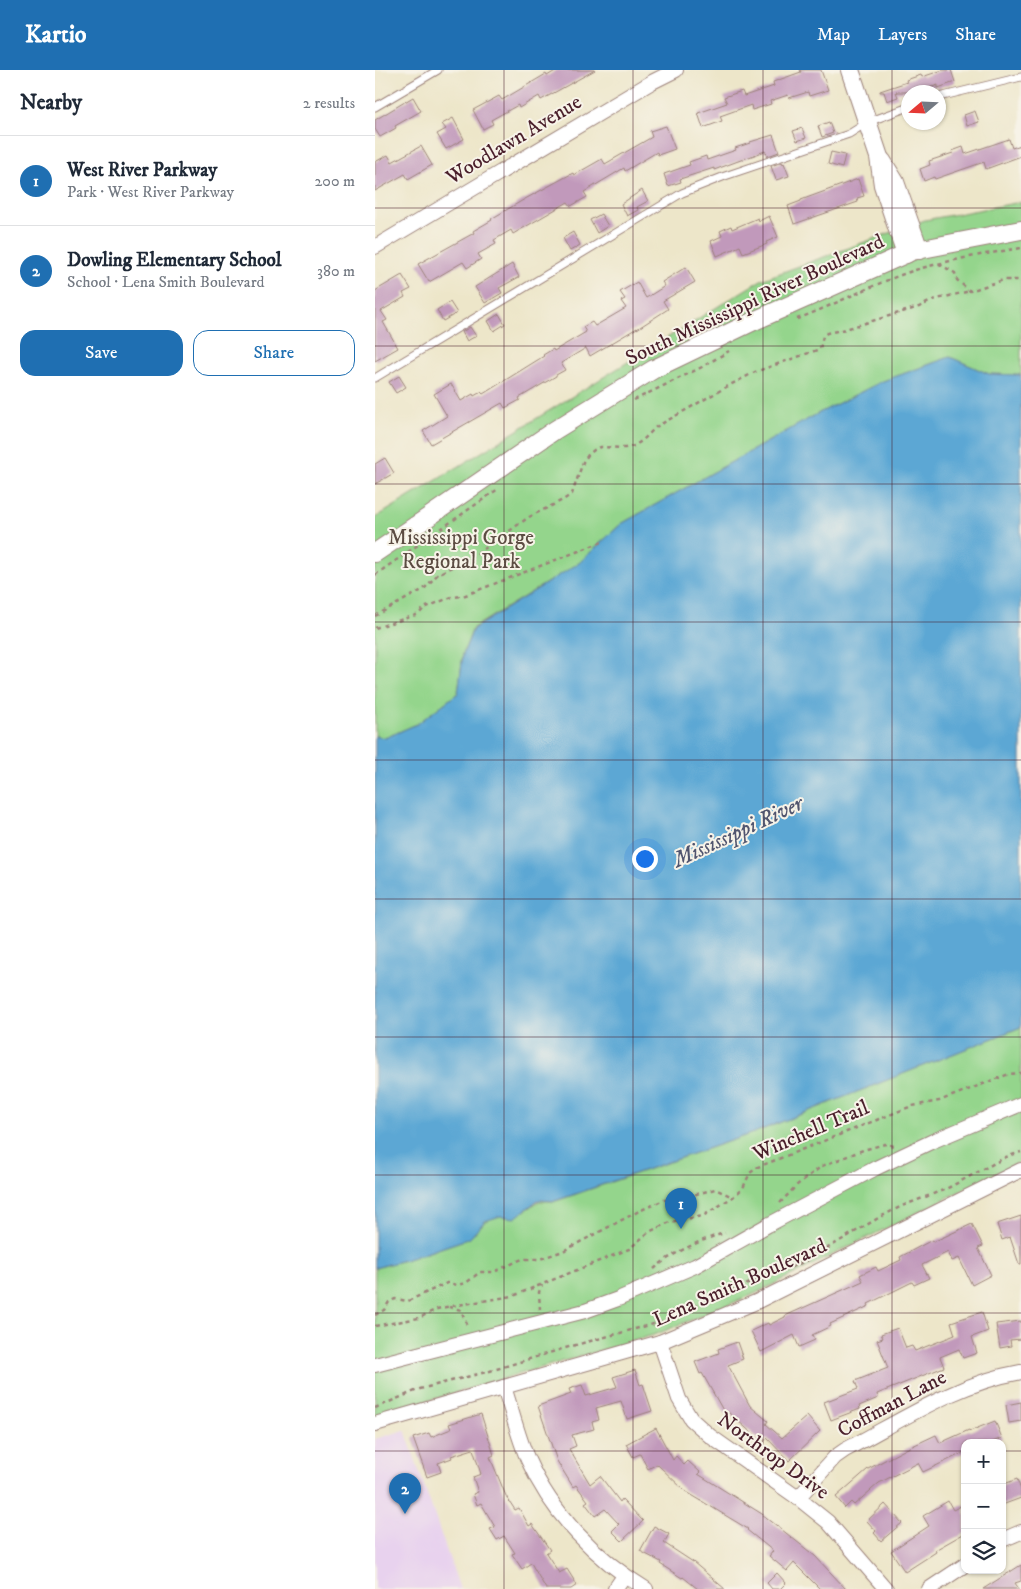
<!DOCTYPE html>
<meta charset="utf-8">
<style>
body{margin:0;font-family:"IM FELL DW Pica",serif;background:#f6f6f7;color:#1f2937}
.controls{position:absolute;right:15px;bottom:15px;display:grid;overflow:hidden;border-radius:10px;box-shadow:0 1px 4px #0004}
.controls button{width:45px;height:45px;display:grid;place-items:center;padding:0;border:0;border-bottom:1px solid #e0e1e3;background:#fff;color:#1f2937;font:25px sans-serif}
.compass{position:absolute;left:526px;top:15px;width:45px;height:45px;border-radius:50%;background:#fff;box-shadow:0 1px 4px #0004;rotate:251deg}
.you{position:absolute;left:269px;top:788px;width:18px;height:18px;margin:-12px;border:4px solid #fff;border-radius:50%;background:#1a73e8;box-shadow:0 0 0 8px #1a73e833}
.badge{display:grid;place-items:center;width:32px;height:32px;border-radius:50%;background:#1f6fb2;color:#fff;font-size:16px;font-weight:700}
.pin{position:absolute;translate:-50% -41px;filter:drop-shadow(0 1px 2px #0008)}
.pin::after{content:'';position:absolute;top:26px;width:18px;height:15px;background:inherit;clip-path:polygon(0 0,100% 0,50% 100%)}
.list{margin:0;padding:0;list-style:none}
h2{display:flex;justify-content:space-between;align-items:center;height:65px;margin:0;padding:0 20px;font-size:21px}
h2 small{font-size:16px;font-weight:400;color:#747a83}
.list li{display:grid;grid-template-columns:32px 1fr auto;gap:15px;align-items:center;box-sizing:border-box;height:90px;padding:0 20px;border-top:1px solid #e0e1e3}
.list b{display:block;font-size:19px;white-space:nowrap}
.list p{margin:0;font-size:16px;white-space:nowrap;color:#747a83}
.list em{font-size:16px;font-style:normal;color:#747a83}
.actions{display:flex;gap:10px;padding:15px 20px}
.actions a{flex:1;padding:11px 0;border:1px solid #1f6fb2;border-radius:15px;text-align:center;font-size:18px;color:#1f6fb2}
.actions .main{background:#1f6fb2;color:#fff}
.icon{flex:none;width:28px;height:28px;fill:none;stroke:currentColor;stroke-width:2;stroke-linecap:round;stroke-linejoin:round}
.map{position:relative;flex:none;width:646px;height:1519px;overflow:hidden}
header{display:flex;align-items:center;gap:30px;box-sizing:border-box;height:70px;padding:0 25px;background:#1f6fb2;color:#fff}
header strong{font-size:24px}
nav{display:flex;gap:28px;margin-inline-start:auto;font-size:18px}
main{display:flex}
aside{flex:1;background:#fff}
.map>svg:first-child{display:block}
.built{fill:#e8d2ee}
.green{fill:#94d58c;stroke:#6f7a5c}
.water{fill:#5ca7d4;stroke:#536380}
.building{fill:#c199bb}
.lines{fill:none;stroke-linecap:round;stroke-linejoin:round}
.service-casing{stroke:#9c827a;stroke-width:9}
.minor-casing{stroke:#9c827a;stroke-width:16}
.tertiary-casing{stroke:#9c827a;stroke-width:20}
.path{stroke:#9c827a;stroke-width:2.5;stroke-dasharray:4 4;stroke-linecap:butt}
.service{stroke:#fff;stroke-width:7}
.minor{stroke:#fff;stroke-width:14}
.tertiary{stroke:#fff;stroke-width:18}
.grid{fill:none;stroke:#4a1f2b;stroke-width:1;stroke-opacity:0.55}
.labels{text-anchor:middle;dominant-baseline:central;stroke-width:4;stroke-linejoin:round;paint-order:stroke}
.street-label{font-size:21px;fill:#4a1f2b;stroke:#f7f3e8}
.park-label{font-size:21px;fill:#5c4c43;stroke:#f7f3e8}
.water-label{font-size:22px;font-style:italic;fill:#51556f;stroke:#f7f3e8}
</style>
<header>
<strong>Kartio</strong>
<nav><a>Map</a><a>Layers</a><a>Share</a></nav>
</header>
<main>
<aside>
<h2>Nearby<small>2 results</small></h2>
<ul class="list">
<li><span class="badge">1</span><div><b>West River Parkway</b><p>Park · West River Parkway</p></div><em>200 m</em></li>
<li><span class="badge">2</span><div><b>Dowling Elementary School</b><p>School · Lena Smith Boulevard</p></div><em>380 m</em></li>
</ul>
<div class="actions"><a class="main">Save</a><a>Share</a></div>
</aside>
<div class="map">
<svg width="646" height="1519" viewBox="0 0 646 1519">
<rect width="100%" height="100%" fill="#f7f3e8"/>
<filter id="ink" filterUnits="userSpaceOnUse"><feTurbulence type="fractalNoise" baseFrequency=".02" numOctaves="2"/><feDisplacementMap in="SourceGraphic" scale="10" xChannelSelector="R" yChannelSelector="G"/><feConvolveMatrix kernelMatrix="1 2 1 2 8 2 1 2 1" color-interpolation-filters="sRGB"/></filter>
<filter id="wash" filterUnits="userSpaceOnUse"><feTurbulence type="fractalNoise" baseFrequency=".0096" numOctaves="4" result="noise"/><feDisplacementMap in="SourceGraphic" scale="20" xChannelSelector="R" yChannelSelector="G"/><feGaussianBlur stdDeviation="1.12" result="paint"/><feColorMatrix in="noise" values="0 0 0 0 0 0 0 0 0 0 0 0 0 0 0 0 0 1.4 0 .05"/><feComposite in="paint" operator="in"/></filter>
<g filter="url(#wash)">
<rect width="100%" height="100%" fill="#ede6c9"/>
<path class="built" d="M 30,1360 L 85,1519 L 0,1519 L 0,1369 Z"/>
<g class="green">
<path d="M 646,132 L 646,305 L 614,304 L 575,287 L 508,311 L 444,343 L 246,454 L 204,493 L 98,558 L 88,584 L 83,623 L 42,654 L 10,668 L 0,666 L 0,448 L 386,210 L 550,150 Z"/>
<path d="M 646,957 L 646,1091 L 377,1225 L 282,1264 L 0,1346 L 0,1198 L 33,1189 L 95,1168 L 110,1151 L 125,1146 L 140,1147 L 164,1131 L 181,1131 L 381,1062 Z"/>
</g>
<path class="water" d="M 575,287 L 614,304 L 646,305 L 646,957 L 381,1062 L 180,1131 L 163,1130 L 140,1148 L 125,1146 L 110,1151 L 95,1168 L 33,1189 L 0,1198 L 0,666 L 10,668 L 42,654 L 83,623 L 88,584 L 98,559 L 204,493 L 246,454 L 444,343 L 508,311 Z"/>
<g id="blocks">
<g class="building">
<path d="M 182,0 L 220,0 L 166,30 L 164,26 L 144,38 L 143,35 L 116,50 L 118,54 L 108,59 L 98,40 L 124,26 L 127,30 L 171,4 L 172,6 Z"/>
<path d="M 425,0 L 446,0 L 453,20 L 434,26 L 433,22 L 414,28 L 413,25 L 395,31 L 396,34 L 377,40 L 376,35 L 345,46 L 347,51 L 328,58 L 323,43 L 352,33 L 349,27 L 367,21 L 369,26 L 399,16 L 398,12 L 426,2 Z"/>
<path d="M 568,0 L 576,0 L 580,12 L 563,18 L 563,15 L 542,22 L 521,22 L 523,27 L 512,31 L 509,22 L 505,22 L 505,21 L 532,12 L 531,10 L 546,5 L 547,7 Z"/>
<path d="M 38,27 L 46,41 L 20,56 L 21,58 L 5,67 L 0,59 L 0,50 Z"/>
<path d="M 600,41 L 604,52 L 592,56 L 589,45 Z"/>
<path d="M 78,48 L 89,69 L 71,79 L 62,64 L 71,59 L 67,54 Z"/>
<path d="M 454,52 L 458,63 L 447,67 L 443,56 Z"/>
<path d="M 291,56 L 300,79 L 283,85 L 282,82 L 250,101 L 249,98 L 209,122 L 212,127 L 196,136 L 193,132 L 138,164 L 136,160 L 119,170 L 121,174 L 103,184 L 106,189 L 92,198 L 88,192 L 54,212 L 43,194 L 99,163 L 98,161 L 117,150 L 116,149 L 150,129 L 198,103 L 199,105 L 227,89 L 230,94 L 277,67 L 275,61 Z"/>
<path d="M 427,58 L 431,68 L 422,71 L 418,61 Z"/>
<path d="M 398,65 L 404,82 L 393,86 L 390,81 L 339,100 L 339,98 L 305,109 L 306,112 L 293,116 L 289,104 L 315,95 L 314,92 L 331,86 L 332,90 L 361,80 L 360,78 L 375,73 L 375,72 Z"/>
<path d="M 634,69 L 637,78 L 646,75 L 646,86 L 611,99 L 609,92 L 560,109 L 559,107 L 549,111 L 545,99 L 555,95 L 554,91 L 578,83 L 577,81 L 588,77 L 590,84 Z"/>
<path d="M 46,76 L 57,95 L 33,109 L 30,104 L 0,121 L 0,92 L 13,85 L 17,92 Z"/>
<path d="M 456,82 L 470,85 L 467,98 L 453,94 Z"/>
<path d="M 407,92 L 408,94 L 409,93 L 414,106 L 401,110 L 396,96 Z"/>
<path d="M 483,109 L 489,126 L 482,128 L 483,132 L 419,154 L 413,136 L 426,131 L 426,130 Z"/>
<path d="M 267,120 L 273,131 L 262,137 L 263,140 L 252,146 L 246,134 Z"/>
<path d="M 226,144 L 233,156 L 222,163 L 215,150 Z"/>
<path d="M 394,146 L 403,167 L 391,172 L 392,174 L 368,183 L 365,176 L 342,186 L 336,171 L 347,166 L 345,161 L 356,156 L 357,159 L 383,148 L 384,151 Z"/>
<path d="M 198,162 L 205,175 L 195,181 L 188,168 Z"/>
<path d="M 137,194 L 144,207 L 124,218 L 127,223 L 110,233 L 100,217 Z"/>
<path d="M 311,197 L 320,212 L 288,231 L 293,239 L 262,259 L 262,258 L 215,286 L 211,278 L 186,293 L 190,300 L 181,305 L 181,306 L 144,328 L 145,330 L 130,338 L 127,333 L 56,374 L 48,361 L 72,346 L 59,324 L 76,314 L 86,331 L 98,324 L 99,326 L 106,322 L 108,324 L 169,286 L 168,285 L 178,279 L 179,281 L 211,262 L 208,257 L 217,252 L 220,256 L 251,238 L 246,231 L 250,229 L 245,222 L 262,212 L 271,228 L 290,216 L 287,212 Z"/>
<path d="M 27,205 L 36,219 L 28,223 L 30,227 L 6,241 L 12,250 L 8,252 L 23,278 L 0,291 L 0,221 Z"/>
<path d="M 75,232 L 82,243 L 68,251 L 62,240 Z"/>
<path d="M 124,244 L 130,254 L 119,261 L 113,251 Z"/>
<path d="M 95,257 L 101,266 L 92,271 L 87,262 Z"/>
<path d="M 24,306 L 31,317 L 21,323 L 14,312 Z"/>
<path d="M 10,388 L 19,403 L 0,414 L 0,394 Z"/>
<path d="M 646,1146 L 646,1194 L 644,1194 L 635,1167 L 627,1170 L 622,1154 Z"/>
<path d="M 597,1154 L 608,1176 L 603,1178 L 616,1205 L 597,1215 L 584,1188 L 577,1191 L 573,1182 L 547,1195 L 554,1208 L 539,1215 L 537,1212 L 493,1234 L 494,1236 L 455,1254 L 456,1256 L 437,1265 L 440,1270 L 424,1277 L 419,1265 L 386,1282 L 376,1261 L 393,1253 L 394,1255 L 410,1247 L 410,1246 L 488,1211 L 485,1205 L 501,1197 L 503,1201 L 526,1190 L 525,1187 L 557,1170 L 558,1172 Z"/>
<path d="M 607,1242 L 613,1261 L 597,1267 L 602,1283 L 588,1288 L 584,1279 L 565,1287 L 569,1297 L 502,1324 L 503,1328 L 484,1336 L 485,1339 L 456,1350 L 449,1332 L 483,1319 L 480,1311 L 513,1298 L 502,1270 L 508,1268 L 506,1264 L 523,1258 L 531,1278 L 537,1276 L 540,1281 L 580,1265 L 576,1252 Z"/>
<path d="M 646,1251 L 646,1269 L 635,1270 L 636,1276 L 625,1278 L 621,1254 Z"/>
<path d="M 362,1272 L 368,1289 L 353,1295 L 375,1336 L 393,1351 L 391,1354 L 407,1368 L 432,1346 L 445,1361 L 414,1391 L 392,1368 L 388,1373 L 353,1342 L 350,1344 L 327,1303 L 325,1304 L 320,1292 L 344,1283 L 343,1279 Z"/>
<path d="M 260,1300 L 265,1315 L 268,1314 L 277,1341 L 252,1349 L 246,1331 L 221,1338 L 224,1350 L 217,1352 L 219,1359 L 197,1365 L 201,1376 L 194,1379 L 215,1414 L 225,1406 L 245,1432 L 247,1429 L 268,1451 L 247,1471 L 237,1461 L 244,1454 L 230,1439 L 220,1446 L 210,1433 L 213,1431 L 201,1415 L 198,1417 L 182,1391 L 163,1336 L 196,1324 L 194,1319 L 207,1315 L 211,1326 L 242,1317 L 238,1307 Z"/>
<path d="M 646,1332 L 646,1351 L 634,1353 L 631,1335 Z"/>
<path d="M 106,1344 L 119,1385 L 115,1387 L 131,1426 L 140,1440 L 144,1438 L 154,1456 L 157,1454 L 175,1480 L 171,1483 L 184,1503 L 192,1499 L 202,1515 L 196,1519 L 171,1519 L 156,1493 L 147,1499 L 137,1484 L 140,1483 L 129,1466 L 122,1470 L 115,1459 L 120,1457 L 106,1433 L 102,1435 L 98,1424 L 103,1422 L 98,1407 L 106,1404 L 98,1379 L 76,1386 L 77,1388 L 63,1393 L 66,1402 L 52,1407 L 38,1368 L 54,1363 L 56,1367 L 76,1359 L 74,1354 Z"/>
<path d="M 620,1351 L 627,1368 L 615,1373 L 590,1373 L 590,1382 L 548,1402 L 543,1393 L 504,1413 L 479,1435 L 476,1432 L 470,1438 L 461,1427 L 493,1399 L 531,1379 L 561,1365 L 565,1373 L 594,1360 L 595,1361 Z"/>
<path d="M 281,1358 L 298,1390 L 301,1386 L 309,1395 L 313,1391 L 325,1402 L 323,1404 L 387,1444 L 440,1486 L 471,1519 L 445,1519 L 419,1493 L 412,1501 L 394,1486 L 398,1481 L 372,1460 L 373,1459 L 310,1421 L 282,1394 L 273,1399 L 265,1384 L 258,1387 L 251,1374 Z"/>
<path d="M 642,1409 L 646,1420 L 646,1428 L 627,1435 L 627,1415 Z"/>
<path d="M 573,1431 L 578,1440 L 590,1434 L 590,1463 L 560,1480 L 561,1482 L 530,1502 L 516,1481 L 554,1456 L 548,1446 Z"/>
<path d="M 510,1434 L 527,1453 L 506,1471 L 499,1463 L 501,1461 L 492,1451 Z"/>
<path d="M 279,1456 L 294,1464 L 289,1473 L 318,1492 L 350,1519 L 323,1519 L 308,1507 L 307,1508 L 285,1494 L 286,1492 L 265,1481 Z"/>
<path d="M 646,1495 L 646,1511 L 640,1513 L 644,1519 L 608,1519 Z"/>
<path d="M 402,1503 L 411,1513 L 405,1519 L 397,1519 L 392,1513 Z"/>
</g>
</g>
</g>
<g filter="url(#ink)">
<use href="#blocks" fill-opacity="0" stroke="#9c827a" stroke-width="1"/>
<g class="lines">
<defs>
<g id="service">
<path d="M 564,27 L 646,7"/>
<path d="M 0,37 L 63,0"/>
<path d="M 0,308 L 307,123 L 350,106 L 474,64 L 493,52 L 534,37"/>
</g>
<g id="minor">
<path d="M 0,177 L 277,12 L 301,0"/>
<path d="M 285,1272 L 304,1329 L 316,1349 L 335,1366 L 423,1428 L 453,1452 L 511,1519"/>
<path d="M 0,1295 L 210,1241 L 243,1229 L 320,1196 L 393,1155 L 501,1098 L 558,1071 L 646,1034"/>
<path d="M 129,1317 C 137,1341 143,1367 153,1390 C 177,1444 221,1489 271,1519"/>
<path d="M 0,1354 L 285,1272 L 381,1232 L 646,1100"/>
<path d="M 423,1428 L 460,1387 L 470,1380 C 527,1350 582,1313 646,1302"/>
<path d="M 627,1470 L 646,1462"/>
<path d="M 240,1519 L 249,1506"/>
<path d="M 554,1519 L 590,1495"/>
</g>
<g id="tertiary">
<path d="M 475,0 L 504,87 L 508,115 L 531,184"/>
<path d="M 507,91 L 520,112 L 544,180"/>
<path d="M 0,483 L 52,448 L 180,360 L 279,299 L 379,251 L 537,181 L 646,160"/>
</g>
</defs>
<use href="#service" class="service-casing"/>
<use href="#minor" class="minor-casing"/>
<use href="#tertiary" class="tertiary-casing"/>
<g class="path">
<path d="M 564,194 L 580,203 L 582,210 L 595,221 L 628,210 L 646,210"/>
<path d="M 422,249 C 462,234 500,213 540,200 C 574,190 610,184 646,178"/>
<path d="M 259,330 L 327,297 L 354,281"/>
<path d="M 0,505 L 123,419"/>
<path d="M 0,546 L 49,519 L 63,504 L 102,484 L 154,447 L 188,430 L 197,424 L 208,392 L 213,385 L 219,380 L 226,377 L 250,378 L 259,376 L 268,370 L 281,357 L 353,316 L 380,302 L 445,279 L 448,266 L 452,263 L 467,260 L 544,237 L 558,230 L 595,221"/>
<path d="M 0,558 L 44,544 L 49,538 L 77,527 L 88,526 L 227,472"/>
<path d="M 405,1133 L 422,1115 L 447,1096 L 488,1080 L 510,1074 L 519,1076"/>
<path d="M 279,1199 C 297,1183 327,1169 350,1163"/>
<path d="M 74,1237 L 86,1240 L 93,1257"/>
<path d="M 165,1240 L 164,1222 L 167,1215"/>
<path d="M 0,1245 L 9,1240 L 14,1232 L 20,1229 L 33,1231 L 72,1213 L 82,1215 L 91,1213 L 105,1202 L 119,1202 L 147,1189 L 165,1189 L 188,1181 L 264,1141 L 289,1130 L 303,1129 L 340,1119 L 358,1127"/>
<path d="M 0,1256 L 44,1248 L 62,1239 L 71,1237 L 138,1226 L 254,1179 L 274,1162 L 295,1152 L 328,1146 L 358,1127 L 368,1118 L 375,1103 L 383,1097 L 537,1036 L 564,1031 L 634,1004 L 646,1003"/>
<path d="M 0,1338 L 45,1319 L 115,1301 L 197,1276 L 286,1252 L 345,1225 L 431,1191 L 505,1147 L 527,1136 L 571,1119 L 631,1087 L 646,1082"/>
</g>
<use href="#service" class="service"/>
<use href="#minor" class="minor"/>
<use href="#tertiary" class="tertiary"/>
</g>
</g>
<path class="grid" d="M 129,0 L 129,1519M 258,0 L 258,1519M 388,0 L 388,1519M 517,0 L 517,1519M 0,138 L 646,138M 0,276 L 646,276M 0,414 L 646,414M 0,552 L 646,552M 0,690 L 646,690M 0,829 L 646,829M 0,967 L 646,967M 0,1105 L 646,1105M 0,1243 L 646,1243M 0,1381 L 590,1381M 627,1381 L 646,1381"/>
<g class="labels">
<g class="street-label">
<text transform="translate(139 70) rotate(-31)">Woodlawn Avenue</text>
<text transform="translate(380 230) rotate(-25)">South Mississippi River Boulevard</text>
<text transform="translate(436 1061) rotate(-23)">Winchell Trail</text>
<text transform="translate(365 1213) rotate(-24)">Lena Smith Boulevard</text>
<text transform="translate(517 1334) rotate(-28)">Coffman Lane</text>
<text transform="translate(398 1386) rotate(36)">Northrop Drive</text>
</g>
<g class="park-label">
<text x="86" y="468">Mississippi Gorge<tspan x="86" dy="24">Regional Park</tspan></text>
</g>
<g class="water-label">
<text transform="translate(363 762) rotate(-25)">Mississippi River</text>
</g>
</g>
</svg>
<div class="controls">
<button>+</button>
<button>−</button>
<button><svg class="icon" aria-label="layers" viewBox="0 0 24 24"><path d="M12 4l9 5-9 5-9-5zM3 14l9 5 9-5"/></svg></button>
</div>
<svg class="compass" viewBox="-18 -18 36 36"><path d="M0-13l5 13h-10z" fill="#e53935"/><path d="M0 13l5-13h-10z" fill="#747a83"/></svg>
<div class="you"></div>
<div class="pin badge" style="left:306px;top:1159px">1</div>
<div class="pin badge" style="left:30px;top:1444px">2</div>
</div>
</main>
